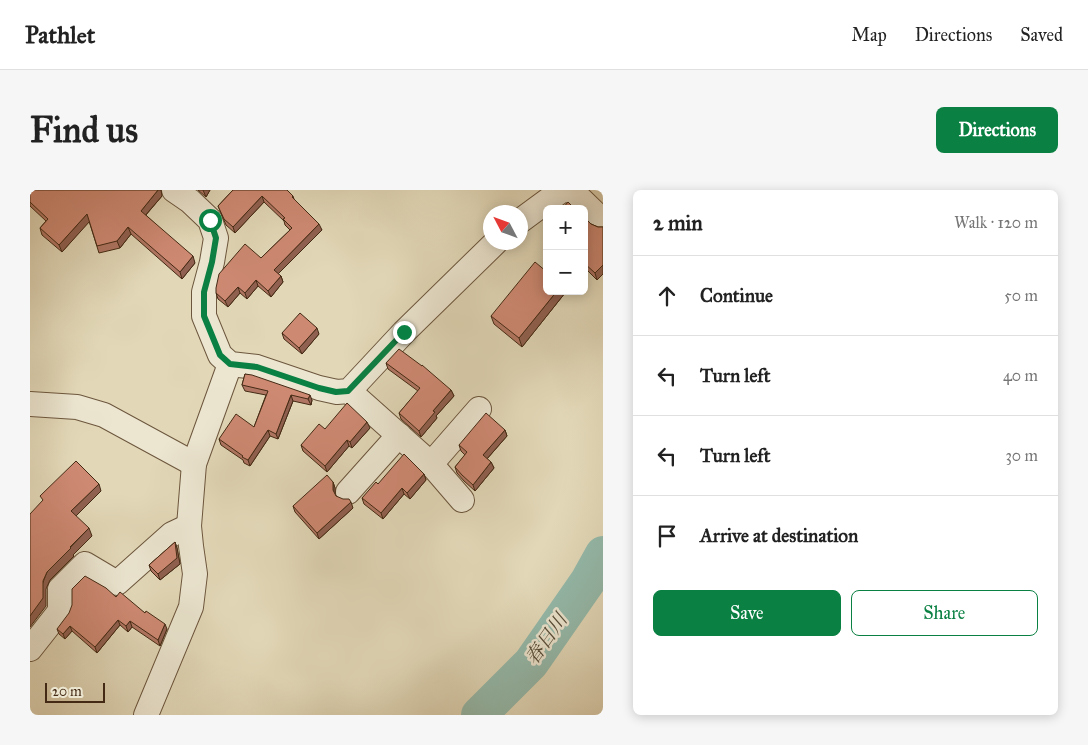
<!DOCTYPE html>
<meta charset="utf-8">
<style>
body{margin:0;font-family:"IM FELL Great Primer","Noto Serif JP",serif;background:#f6f6f6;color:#222}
.controls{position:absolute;right:15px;top:15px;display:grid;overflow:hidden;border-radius:8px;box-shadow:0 2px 12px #0003}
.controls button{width:45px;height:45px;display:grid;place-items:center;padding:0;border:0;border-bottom:1px solid #e0e0e0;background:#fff;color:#222;font:25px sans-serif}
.compass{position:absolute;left:453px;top:15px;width:45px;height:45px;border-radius:50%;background:#fff;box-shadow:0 2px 12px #0003;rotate:311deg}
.scale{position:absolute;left:15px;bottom:12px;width:60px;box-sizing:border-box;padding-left:5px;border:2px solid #442a14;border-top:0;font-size:14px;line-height:18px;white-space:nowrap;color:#442a14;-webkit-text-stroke:4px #ece6d1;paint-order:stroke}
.stop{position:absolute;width:15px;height:15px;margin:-11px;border:4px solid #0b8043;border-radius:50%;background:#fff}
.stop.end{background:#0b8043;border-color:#fff;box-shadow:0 1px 5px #0008}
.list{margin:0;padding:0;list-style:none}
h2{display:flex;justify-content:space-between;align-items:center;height:65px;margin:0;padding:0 20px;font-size:21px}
h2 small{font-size:16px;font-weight:400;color:#767676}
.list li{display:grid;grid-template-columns:32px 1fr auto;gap:15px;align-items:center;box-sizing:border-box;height:80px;padding:0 20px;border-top:1px solid #e0e0e0}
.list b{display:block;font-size:19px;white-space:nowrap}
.list em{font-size:16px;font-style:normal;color:#767676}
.actions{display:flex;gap:10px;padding:15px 20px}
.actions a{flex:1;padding:11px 0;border:1px solid #0b8043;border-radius:8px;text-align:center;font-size:18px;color:#0b8043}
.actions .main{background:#0b8043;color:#fff}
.icon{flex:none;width:28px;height:28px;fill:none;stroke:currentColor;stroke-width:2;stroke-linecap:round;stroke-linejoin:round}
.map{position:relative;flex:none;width:573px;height:525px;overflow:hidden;border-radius:8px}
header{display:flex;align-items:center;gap:30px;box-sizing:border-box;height:70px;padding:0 25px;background:#fff;border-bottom:1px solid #e0e0e0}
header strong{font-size:24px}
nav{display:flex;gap:28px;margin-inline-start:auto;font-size:18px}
.intro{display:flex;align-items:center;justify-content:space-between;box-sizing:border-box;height:120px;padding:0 30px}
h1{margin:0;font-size:35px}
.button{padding:12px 22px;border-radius:8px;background:#0b8043;color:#fff;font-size:18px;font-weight:700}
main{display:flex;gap:30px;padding:0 30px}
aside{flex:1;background:#fff;border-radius:8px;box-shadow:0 2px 12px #0003}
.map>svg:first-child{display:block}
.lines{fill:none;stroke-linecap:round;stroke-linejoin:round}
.river{stroke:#95baab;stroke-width:36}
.minor-casing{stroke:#6c563d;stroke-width:26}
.minor{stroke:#ece6d1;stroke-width:24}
.wall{fill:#b17663;stroke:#442a14}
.shaded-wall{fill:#906050;stroke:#442a14}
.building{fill:#ce8973;stroke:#442a14}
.route{stroke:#0b8043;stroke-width:6}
.labels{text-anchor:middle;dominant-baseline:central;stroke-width:5;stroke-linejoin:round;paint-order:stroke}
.water-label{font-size:19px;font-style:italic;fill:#584e3a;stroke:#ece6d1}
</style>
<header>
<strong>Pathlet</strong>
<nav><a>Map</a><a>Directions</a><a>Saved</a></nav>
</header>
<div class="intro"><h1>Find us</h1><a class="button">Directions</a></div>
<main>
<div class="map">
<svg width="573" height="525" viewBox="0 0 573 525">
<rect width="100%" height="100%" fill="#e2d8b8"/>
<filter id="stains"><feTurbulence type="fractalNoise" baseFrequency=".004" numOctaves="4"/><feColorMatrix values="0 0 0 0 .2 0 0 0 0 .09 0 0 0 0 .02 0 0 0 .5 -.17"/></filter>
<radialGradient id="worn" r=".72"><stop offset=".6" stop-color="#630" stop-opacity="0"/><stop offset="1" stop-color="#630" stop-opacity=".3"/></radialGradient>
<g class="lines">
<path class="river" d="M 449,525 L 501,473 L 558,391 L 573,364"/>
<defs>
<g id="minor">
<path d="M 144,0 L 160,11 L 180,30 L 186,48 L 182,72 L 174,102 L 174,126 L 190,165 L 200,174 L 227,177 L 289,198 L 307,202 L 319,201 L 374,142 L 466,52"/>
<path d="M 541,0 L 573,31"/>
<path d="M 490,31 L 532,0"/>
<path d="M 319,201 L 401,274 L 432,310"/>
<path d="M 0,214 L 47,217 L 74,225 L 164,274"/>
<path d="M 401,274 L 449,219"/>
<path d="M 318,302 L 369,245"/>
<path d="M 0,459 L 30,421 L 30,399 L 55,374 L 87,393 L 142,344 L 159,336"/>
<path d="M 116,525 L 161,417 L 165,384 L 161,356 L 159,336 L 164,274 L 200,174"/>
</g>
</defs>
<use href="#minor" class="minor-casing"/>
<use href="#minor" class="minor"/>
</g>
<g class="wall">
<path d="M 0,0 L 132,6 L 116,25 L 165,73 L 152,89 L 101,44 L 90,58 L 69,63 L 59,31 L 32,62 L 12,45 L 10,38 L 16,31 L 0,16 Z"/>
<path d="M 168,0 L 180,0 L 176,7 Z"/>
<path d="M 203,0 L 263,6 L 264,9 L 292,40 L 248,84 L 251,86 L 253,92 L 241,107 L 228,96 L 217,109 L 210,103 L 198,117 L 188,109 L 186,103 L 231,68 L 260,40 L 255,35 L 254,31 L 234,12 L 205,43 L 196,35 L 188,16 Z"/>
<path d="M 554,27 L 561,34 L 568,37 L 573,37 L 573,84 L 567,90 L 554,77 Z"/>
<path d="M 517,101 L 534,101 L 535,103 L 492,157 L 464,134 L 461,126 Z"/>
<path d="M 252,143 L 289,144 L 272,164 L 254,149 Z"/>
<path d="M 356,173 L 421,200 L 424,206 L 406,226 L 407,228 L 391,247 L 371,229 L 369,223 L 388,201 L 358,179 Z"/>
<path d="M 215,184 L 282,210 L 281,215 L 263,211 L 248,249 L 240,246 L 220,276 L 214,273 L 213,270 L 191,255 L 189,249 L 224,237 L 236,205 L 215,201 L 212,195 Z"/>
<path d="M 340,238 L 322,258 L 319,256 L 297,282 L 273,261 L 271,255 L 295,239 Z"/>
<path d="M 475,240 L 477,246 L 457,269 L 461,272 L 464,278 L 445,301 L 434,291 L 427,283 L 425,277 L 435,265 L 431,261 L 429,255 Z"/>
<path d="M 394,284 L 396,290 L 380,309 L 374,304 L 353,329 L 334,314 L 332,308 L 348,294 Z"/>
<path d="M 303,292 L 305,298 L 305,304 L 306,306 L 323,318 L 289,349 L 265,322 L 263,316 Z"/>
<path d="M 145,352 L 147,358 L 150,374 L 130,390 L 121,381 L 119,375 Z"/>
<path d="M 86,407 L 115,423 L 137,439 L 130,456 L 102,437 L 98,442 L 90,435 L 67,463 L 42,441 L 35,449 L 29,444 L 27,439 Z"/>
</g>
<g class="shaded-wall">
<path d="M 128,0 L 131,0 L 132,6 L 113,28 L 111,21 Z"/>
<path d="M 173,0 L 180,0 L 176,7 Z"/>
<path d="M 232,6 L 234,12 L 205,43 L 203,37 Z"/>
<path d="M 57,24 L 60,31 L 32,62 L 29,55 Z"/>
<path d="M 289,34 L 292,40 L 246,86 L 244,80 Z"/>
<path d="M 98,37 L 101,44 L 90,58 L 87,51 Z"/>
<path d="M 163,66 L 165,73 L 152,89 L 150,82 Z"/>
<path d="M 573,75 L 573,84 L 567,90 L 565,83 Z"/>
<path d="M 251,86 L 253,92 L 241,107 L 238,101 Z"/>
<path d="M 226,90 L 228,96 L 217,109 L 215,103 Z"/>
<path d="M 208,97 L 210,103 L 198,117 L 195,111 Z"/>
<path d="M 527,101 L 534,101 L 535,103 L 492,157 L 489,148 Z"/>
<path d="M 287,138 L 289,144 L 272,164 L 269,158 Z"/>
<path d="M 421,200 L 424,206 L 406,226 L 407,228 L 391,247 L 389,241 L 403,221 Z"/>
<path d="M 261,205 L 263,211 L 248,249 L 246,244 Z"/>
<path d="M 280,205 L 282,210 L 281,215 L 278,209 Z"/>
<path d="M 337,232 L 340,238 L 322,258 L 320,252 Z"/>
<path d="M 238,240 L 240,246 L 220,276 L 218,270 Z"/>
<path d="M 475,240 L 477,246 L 455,271 L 453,265 Z"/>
<path d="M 317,250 L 319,256 L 297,282 L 295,276 Z"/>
<path d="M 461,272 L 464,278 L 445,301 L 443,295 Z"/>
<path d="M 394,284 L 396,290 L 380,309 L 377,303 Z"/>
<path d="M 303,292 L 305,298 L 305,306 L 303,300 Z"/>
<path d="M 69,294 L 71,301 L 44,328 L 41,321 Z"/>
<path d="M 372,298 L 374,304 L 353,329 L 351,323 Z"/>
<path d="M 321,312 L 323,318 L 289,349 L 287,343 Z"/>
<path d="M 59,338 L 62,346 L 43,365 L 44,366 L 20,390 L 16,399 L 16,416 L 0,437 L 0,426 L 17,382 Z"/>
<path d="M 145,352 L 147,358 L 150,374 L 130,390 L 128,384 Z"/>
<path d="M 88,430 L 90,435 L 67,463 L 65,457 Z"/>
<path d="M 100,431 L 102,437 L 98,442 L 96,436 Z"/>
<path d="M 135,434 L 137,439 L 130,456 L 128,450 Z"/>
<path d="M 40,436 L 42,441 L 35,449 L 33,444 Z"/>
</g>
<g class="building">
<path d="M 0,0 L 128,0 L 111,21 L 163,66 L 150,82 L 98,37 L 87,51 L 67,56 L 57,24 L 29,55 L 10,38 L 18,29 L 0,12 L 0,5 L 1,4 L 0,3 Z"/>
<path d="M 203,0 L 257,0 L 263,6 L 262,7 L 289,34 L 244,80 L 251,86 L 238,101 L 226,90 L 215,103 L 208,97 L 195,111 L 186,103 L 186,98 L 189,84 L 215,54 L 231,68 L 262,38 L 253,29 L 255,28 L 232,6 L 203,37 L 194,29 L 188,16 Z"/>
<path d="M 538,12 L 545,19 L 532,19 Z"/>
<path d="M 554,27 L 561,34 L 568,37 L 573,37 L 573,75 L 565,83 L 554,73 Z"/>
<path d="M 505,72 L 517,82 L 517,101 L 527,101 L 489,148 L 461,126 Z"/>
<path d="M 270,123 L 287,138 L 269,158 L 252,143 Z"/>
<path d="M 369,159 L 392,176 L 392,175 L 421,200 L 403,221 L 405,222 L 389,241 L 369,223 L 390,198 L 356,173 Z"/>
<path d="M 215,184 L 222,185 L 280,205 L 278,209 L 261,205 L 246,244 L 238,240 L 218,270 L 212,267 L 213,266 L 189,249 L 206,224 L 224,237 L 238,201 L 212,195 Z"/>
<path d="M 317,213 L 337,232 L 320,252 L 317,250 L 295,276 L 271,255 L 289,234 L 295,239 Z"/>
<path d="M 456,223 L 475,240 L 453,265 L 461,272 L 443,295 L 432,285 L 425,277 L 437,262 L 429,255 Z"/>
<path d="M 374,264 L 394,284 L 377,303 L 372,298 L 351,323 L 332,308 L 346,292 L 348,294 Z"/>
<path d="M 46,271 L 69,294 L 41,321 L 59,338 L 40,357 L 41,358 L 17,382 L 13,391 L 13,408 L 0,426 L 0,324 L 13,310 L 10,306 Z"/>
<path d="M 297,285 L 303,292 L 303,300 L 306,306 L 313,309 L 319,309 L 321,312 L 287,343 L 263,316 Z"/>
<path d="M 145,352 L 147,368 L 128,384 L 119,375 Z"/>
<path d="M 55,386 L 76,398 L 86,407 L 90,402 L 115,423 L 116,421 L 135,434 L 128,450 L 100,431 L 96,436 L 88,430 L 65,457 L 40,436 L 33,444 L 27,439 L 39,423 L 42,415 L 42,399 Z"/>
</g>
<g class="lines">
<path class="route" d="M 180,30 L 186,48 L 182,72 L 174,102 L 174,126 L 190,165 L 200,174 L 227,177 L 289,198 L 306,202 L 318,201 L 374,142"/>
</g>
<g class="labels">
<g class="water-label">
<text transform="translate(516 449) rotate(-55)">春日川</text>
</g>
</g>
<rect width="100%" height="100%" filter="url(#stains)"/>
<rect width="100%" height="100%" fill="url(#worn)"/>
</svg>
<div class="controls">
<button>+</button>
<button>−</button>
</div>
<svg class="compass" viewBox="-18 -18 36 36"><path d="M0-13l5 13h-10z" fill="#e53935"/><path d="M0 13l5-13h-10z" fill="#767676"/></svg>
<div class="scale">20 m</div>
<div class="stop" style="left:180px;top:30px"></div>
<div class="stop end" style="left:374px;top:142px"></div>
</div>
<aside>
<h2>2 min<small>Walk · 120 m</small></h2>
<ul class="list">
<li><svg class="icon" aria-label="ahead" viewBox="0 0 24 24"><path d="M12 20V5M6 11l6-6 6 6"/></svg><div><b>Continue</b></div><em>50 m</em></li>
<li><svg class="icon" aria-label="left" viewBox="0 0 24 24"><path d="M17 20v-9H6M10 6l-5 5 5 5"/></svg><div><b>Turn left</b></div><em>40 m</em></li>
<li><svg class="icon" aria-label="left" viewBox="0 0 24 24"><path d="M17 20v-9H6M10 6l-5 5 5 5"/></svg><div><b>Turn left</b></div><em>30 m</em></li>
<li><svg class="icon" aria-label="arrive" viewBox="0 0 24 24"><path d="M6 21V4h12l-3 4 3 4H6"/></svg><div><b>Arrive at destination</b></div></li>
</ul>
<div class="actions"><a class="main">Save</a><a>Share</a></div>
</aside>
</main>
